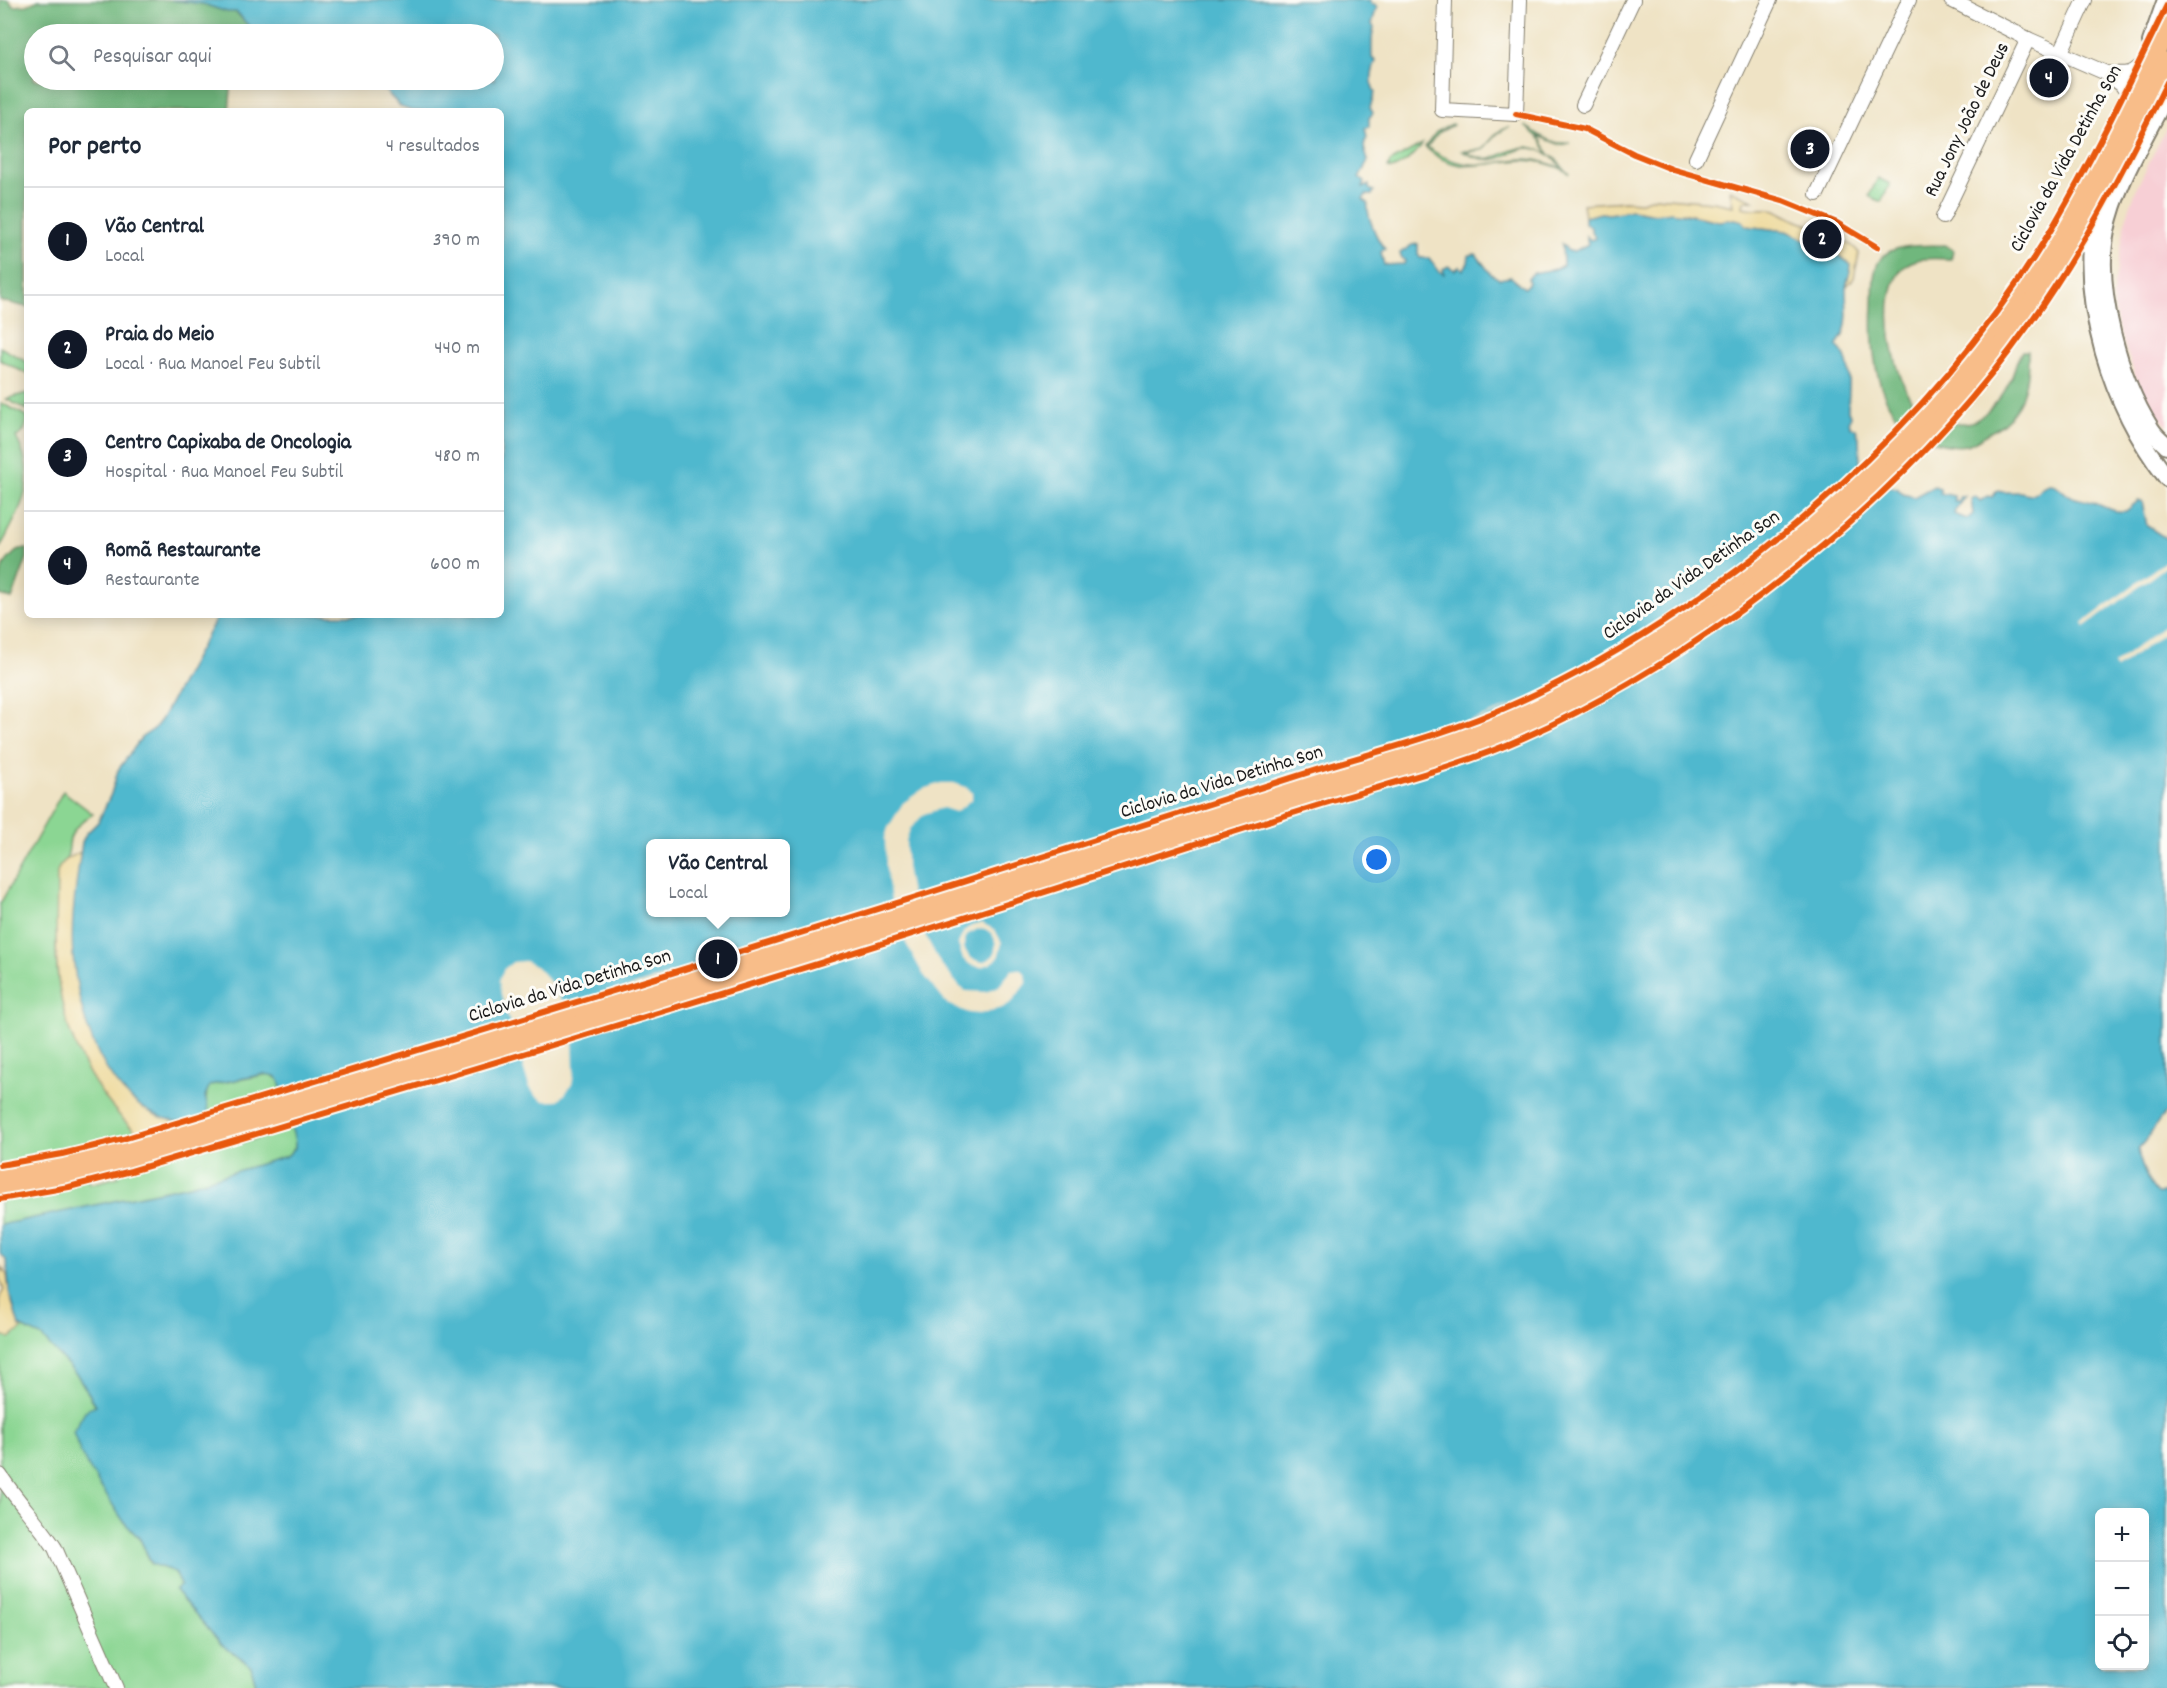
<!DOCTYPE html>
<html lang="pt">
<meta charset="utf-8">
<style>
body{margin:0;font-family:Dekko,sans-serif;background:#f6f6f7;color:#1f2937}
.controls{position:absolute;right:18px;bottom:18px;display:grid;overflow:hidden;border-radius:9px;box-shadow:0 3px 15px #0003}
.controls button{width:54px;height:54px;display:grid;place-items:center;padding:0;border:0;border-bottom:2px solid #e0e1e3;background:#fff;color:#1f2937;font:30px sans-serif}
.you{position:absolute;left:1377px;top:860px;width:21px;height:21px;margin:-15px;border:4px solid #fff;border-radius:50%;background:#1a73e8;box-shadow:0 0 0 9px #1a73e833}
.badge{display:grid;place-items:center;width:39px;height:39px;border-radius:50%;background:#111827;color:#fff;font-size:20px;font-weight:700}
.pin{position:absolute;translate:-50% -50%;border:3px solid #fff;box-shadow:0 2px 6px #0006}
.popup{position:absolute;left:646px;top:839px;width:144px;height:78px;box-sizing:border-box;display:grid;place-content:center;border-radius:9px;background:#fff;filter:drop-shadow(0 2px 4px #0005);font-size:20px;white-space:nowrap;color:#747a83}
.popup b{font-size:22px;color:#1f2937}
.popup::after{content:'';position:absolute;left:50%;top:100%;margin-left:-12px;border:12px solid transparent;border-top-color:#fff}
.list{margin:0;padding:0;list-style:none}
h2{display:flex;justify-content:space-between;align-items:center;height:78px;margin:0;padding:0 24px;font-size:26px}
h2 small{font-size:20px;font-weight:400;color:#747a83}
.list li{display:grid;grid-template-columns:39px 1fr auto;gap:18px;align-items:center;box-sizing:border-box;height:108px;padding:0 24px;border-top:2px solid #e0e1e3}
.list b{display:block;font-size:22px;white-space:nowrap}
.list p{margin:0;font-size:20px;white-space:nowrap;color:#747a83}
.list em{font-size:20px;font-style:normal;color:#747a83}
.icon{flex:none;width:33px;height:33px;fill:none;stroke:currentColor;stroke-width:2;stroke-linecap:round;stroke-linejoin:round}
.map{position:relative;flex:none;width:2167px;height:1688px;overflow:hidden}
.search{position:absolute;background:#fff;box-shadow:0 3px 15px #0003;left:24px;top:24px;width:480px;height:66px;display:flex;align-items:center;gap:15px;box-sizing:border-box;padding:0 21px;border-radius:33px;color:#747a83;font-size:22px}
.panel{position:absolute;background:#fff;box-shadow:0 3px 15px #0003;left:24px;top:108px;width:480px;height:510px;border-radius:9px}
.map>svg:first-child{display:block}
.built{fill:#f7cfd5}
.green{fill:#8bd693;stroke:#547958;stroke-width:1.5;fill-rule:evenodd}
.forest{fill:#70b77d;stroke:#466a4c;stroke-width:1.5}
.sand{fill:#eeda9e;stroke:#857b5d;stroke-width:1.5}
.water{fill:#50b8ce;stroke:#366a75;stroke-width:1.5;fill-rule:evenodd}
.pier{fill:#efe3c5;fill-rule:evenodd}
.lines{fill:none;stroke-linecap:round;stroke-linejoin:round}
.minor-casing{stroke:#868070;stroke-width:16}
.tertiary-casing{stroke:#868070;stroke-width:20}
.primary-casing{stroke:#868070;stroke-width:24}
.minor{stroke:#fff;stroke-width:14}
.tertiary{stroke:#fff;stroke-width:16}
.primary{stroke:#f8bd89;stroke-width:21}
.primary-bridge-casing{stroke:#868070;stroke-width:24;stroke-linecap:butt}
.primary-bridge{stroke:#f8bd89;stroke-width:21}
.cycleway-casing{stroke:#fdfcf7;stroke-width:10}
.cycleway{stroke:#e8590c;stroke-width:6}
.labels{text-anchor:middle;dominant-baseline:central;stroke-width:6;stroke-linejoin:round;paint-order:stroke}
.street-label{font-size:20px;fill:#1c1c1c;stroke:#fdfcf7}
</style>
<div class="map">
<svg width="2167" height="1688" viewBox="0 0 2167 1688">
<rect width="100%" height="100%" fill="#fdfcf7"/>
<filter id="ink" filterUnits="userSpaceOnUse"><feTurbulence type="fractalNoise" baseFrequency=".0167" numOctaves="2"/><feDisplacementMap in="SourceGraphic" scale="12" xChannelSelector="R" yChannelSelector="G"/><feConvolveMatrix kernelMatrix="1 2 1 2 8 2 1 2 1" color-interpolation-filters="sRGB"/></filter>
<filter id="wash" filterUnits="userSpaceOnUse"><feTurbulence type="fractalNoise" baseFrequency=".008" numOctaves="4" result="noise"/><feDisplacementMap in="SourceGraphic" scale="24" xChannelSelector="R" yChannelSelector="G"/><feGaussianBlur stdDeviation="1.35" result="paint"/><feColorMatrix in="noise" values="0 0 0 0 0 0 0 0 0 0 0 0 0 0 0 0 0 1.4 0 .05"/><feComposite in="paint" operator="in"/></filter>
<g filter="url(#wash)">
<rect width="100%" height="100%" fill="#efe3c5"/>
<path class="built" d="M 2167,126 L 2167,426 L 2149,404 L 2138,384 L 2118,327 L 2112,297 L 2126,219 L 2137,187 Z"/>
<g class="green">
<path d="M 1452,124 L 1453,125 L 1438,133 L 1427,147 C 1446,160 1465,167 1489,164 C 1500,163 1510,159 1522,159 C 1536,158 1549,164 1563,168 C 1556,156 1536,145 1522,149 C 1512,151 1504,158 1495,159 C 1484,161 1471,156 1462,151 L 1482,150 L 1498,132 L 1510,126 L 1498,133 L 1482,150 L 1465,152 C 1493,168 1500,150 1525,147 C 1533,146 1541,151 1548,153 L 1541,140 L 1525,126 C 1540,135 1552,145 1570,143 L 1561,145 L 1538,136 C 1542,142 1546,150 1550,155 C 1556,162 1563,167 1569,174 C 1563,168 1556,167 1548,164 C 1502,149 1467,186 1425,147 L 1436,132 Z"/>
<path d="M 1422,144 C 1416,155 1404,164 1392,169 L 1388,168 L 1390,162 Z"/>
<path d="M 1878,178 L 1890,184 L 1881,202 L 1869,196 Z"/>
<path d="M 0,347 L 27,362 L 27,374 L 0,360 Z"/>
<path d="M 27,393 L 27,410 L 6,399 Z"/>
<path d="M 1,403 L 27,416 C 27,425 25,434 16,437 C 40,481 20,509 0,548 Z"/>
<path d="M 63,791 L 93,814 C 83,821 74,827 70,839 C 68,848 70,855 64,863 C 61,891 56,921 56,949 C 57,1025 89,1092 146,1141 L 206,1102 L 207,1089 L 210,1085 L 270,1074 L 279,1080 L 295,1141 L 295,1148 L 287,1156 L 190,1185 L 0,1225 L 0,904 ZM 253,1098 L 264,1136 L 241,1143 L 229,1105 ZM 110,1139 L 119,1177 L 90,1184 L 81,1146 Z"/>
<path d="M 23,1328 L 41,1336 L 78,1376 L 96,1406 L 124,1522 L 140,1539 L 151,1564 L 175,1572 L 181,1585 L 175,1590 L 222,1645 L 251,1666 L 257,1688 L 0,1688 L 0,1334 L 10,1338 Z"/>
</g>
<g class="forest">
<path d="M 0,0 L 9,0 L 13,6 L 27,5 L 39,0 L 171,0 L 203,4 L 227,12 L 236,12 L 245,22 L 271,34 L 282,31 L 280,34 L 34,34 L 34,80 L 232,80 L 229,111 L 27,111 L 27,307 L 0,301 Z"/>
<path d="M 1945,245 L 1953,250 L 1951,259 C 1940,259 1924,257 1914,261 C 1871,276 1893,380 1916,406 C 1924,416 1940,422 1952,423 C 1962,423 1970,424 1978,419 C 1992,409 2003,396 2010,381 C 2015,371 2016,360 2022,351 L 2028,351 C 2029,383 2022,414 1994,430 C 1986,434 1975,443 1966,445 C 1956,447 1939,444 1930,440 C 1876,422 1870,353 1873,304 C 1874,289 1871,268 1883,256 C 1898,243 1926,246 1945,245 Z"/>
<path d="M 19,549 L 27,549 L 27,558 L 12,599 L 0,595 C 0,569 0,565 19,549 Z"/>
</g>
<g class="sand">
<path d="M 1730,190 L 1753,200 L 1744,201 L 1743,207 C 1755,211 1766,207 1776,210 C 1781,213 1787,216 1793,219 C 1813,228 1845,234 1859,253 L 1854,278 L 1846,287 L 1851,265 L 1832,251 L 1786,231 L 1746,226 L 1735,219 L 1719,221 L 1683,213 L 1656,214 L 1632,210 L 1609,214 L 1601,213 L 1585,217 L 1583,204 L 1625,201 L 1641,202 L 1656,197 L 1713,202 L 1733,206 Z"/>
<path d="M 81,852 C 72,923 68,983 98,1051 C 107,1071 118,1088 136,1102 C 148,1112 162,1116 177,1122 L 146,1141 C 93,1096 61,1035 57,965 C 55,935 57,903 57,873 C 59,862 71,856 81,852 Z"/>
<path d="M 1,1267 L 7,1275 L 9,1291 L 19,1326 L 23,1328 L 10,1338 L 0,1334 L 0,1296 L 4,1290 L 0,1277 Z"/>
</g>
<path class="water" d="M 171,0 L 1371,0 L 1371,4 L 1377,6 L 1372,24 L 1374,28 C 1371,35 1372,49 1372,58 L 1376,61 C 1372,71 1369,83 1375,92 L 1370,108 L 1373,113 L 1369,118 L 1369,127 L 1365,128 L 1367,138 C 1361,146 1366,152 1368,161 C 1363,167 1364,172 1359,178 L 1365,182 L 1363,188 L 1369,185 L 1369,189 L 1374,191 L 1372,195 L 1366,195 L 1363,199 L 1368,203 C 1366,215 1377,240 1385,249 L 1381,252 L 1384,265 L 1404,264 L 1405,261 L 1401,257 L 1400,253 L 1412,245 L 1418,244 L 1418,254 L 1420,258 L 1429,258 L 1439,271 L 1444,274 L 1443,269 L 1448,266 L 1455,270 L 1460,266 L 1463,270 L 1468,263 L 1469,255 L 1476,254 L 1491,274 L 1499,279 L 1511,277 L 1524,288 L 1529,283 L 1528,279 L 1533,273 L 1556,269 L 1563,265 L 1562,244 L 1568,251 L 1575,251 L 1588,244 L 1586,236 L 1591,240 L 1595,238 L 1590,226 L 1585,224 L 1585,217 L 1601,213 L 1609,214 L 1632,210 L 1656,214 L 1672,212 L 1719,221 L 1735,219 L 1743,221 L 1746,226 L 1786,231 L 1832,251 L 1851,265 C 1851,273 1846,281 1846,289 C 1846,304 1849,318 1844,333 C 1842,338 1839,340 1837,346 C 1855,362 1848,390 1848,411 L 1851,416 L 1849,420 L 1850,426 L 1856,429 L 1859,438 L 1860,463 L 1869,465 L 1878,485 L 1897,488 L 1903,494 L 1914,497 L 1934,486 L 1940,488 L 1940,493 L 1954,496 L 1954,501 L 1958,501 L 1960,496 L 1965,496 L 1955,510 L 1954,514 L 1967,519 L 1973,514 L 1971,499 L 1975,496 L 1980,501 L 1988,496 L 1992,497 L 1997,491 C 2005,493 2011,492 2019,492 C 2024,492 2028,495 2033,494 C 2040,492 2041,484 2051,484 C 2061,485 2062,493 2070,496 C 2079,500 2083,499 2092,502 C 2104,506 2112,513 2126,511 L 2138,501 L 2142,501 L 2147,526 L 2167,539 L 2167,1112 C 2154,1121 2152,1139 2138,1149 C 2139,1161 2148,1184 2157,1193 L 2167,1193 L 2167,1688 L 257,1688 L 251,1666 L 222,1645 L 175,1590 L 181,1585 L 175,1572 L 152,1564 L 140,1539 L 124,1522 L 99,1484 L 81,1454 L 73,1432 L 85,1411 L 96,1405 L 78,1376 L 41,1336 L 19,1326 L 9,1291 L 7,1261 L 0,1254 L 0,1225 L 190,1185 L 287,1156 L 295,1148 L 295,1141 L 279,1080 L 275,1076 L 265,1074 L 210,1085 L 205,1096 L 211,1121 C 199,1121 186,1123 174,1121 C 104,1105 79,1019 73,956 C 70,918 77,880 82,842 L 86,834 L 98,822 L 111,794 L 118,770 L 142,737 L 154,729 L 161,720 L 218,615 L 501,615 L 501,111 L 412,111 L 401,107 L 375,80 L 494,80 L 494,34 L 297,34 L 291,30 C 271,32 262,40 246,23 C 242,19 241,15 236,12 L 227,12 L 203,4 ZM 650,844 L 786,844 L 786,912 L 650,912 ZM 2100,1512 L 2144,1512 L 2144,1666 L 2100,1666 Z"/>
<g class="pier">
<path d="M 2167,560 L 2167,566 L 2085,627 L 2083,623 Z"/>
<path d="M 2167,624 L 2167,631 L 2116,669 L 2113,665 Z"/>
<path d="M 1702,636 L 922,929 L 940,963 L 960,987 L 966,991 L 986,992 L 999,986 L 1012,970 L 1019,969 L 1025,973 L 1026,983 L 1012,1002 L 1002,1008 L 980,1014 L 969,1013 L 947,1004 L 923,974 L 902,936 L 573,1037 L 574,1071 L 572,1084 L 565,1094 L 557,1101 L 544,1101 L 535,1095 L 529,1086 L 501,994 L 499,980 L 504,969 L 513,962 L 525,961 L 537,967 L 553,985 L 565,1007 L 892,906 L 886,868 L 885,838 L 888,828 L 903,803 L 923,789 L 941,783 L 954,783 L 968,788 L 972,793 L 972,799 L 956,812 L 943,808 L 924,814 L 910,829 L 906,841 L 906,866 L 912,900 L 1387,752 Z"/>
<path d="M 982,923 L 995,930 L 1002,943 L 998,958 L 990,964 L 981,967 L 971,965 L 963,959 L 958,944 L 964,931 L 972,925 ZM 978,929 L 985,929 L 992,933 L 996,944 L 994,955 L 988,960 L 981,962 L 970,958 L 964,948 L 964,941 L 968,934 Z"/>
</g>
</g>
<g filter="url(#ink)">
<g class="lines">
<defs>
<g id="minor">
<path d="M 1445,0 L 1442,110 L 1516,114 L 1520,0"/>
<path d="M 1951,0 L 2028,39 L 2106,73 L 2122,85 L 2127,93 L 2127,106"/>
<path d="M 2060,54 L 2085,0"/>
<path d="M 2106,73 C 2124,74 2133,77 2144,61"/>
<path d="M 1583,105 L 1633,0"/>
<path d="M 1696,159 L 1770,0"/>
<path d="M 1817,194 L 1909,0"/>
<path d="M 1943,217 L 2028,39"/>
<path d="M 0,1475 C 17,1501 38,1522 55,1548 L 116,1688"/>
</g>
<g id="tertiary">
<path d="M 2151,42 L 2166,0"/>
<path d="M 2167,93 C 2146,136 2115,184 2106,231 C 2094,289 2120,381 2151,429 C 2155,436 2162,441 2167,446"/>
<path d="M 2095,212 C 2078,303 2111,405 2167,478"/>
</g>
<g id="primary">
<path d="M 0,1174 L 64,1162 L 125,1147 L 824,936 L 1326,777 C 1389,759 1451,741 1511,716 C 1552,699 1591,677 1628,654 C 1709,605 1787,548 1857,483"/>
<path d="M 0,1190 L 67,1177 L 129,1162 L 828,951 L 1330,792 C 1394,774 1459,756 1520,729 C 1643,675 1771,587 1868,494"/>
</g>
</defs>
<use href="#minor" class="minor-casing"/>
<use href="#tertiary" class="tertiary-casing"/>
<use href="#primary" class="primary-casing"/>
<use href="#minor" class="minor"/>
<use href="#tertiary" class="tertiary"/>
<use href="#primary" class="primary"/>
<defs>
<g id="primary-bridge">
<path d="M 1857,483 C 1936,409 2004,325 2060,233 C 2100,166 2133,95 2167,26"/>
<path d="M 1868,494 C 1949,420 2018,334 2074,240 C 2109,183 2138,122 2167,63"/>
</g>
</defs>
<use href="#primary-bridge" class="primary-bridge-casing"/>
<use href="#primary-bridge" class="primary-bridge"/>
<defs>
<g id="cycleway">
<path d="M 1516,114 L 1585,129 L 1634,154 L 1674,170 L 1783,201 L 1837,223 L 1877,247"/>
<path d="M 0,1165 L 62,1154 L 123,1139 C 416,1051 709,963 1001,870 C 1106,837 1211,803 1316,770 C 1383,750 1450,733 1514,704 C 1628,653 1745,572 1838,487 C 1923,410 1997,322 2055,223 C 2096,153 2131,78 2167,5"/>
<path d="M 0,1199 L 69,1187 L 131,1171 C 424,1084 716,997 1007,904 C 1115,870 1221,835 1329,802 C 1394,782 1461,766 1523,738 C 1600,704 1673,659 1741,610 C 1851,529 1951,435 2030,323 C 2084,247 2126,165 2167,82"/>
</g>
</defs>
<use href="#cycleway" class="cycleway-casing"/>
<use href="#cycleway" class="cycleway"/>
</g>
</g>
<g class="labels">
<g class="street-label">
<text transform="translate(1968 120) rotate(-64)">Rua Jony João de Deus</text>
<text transform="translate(2067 159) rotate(-61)">Ciclovia da Vida Detinha Son</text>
<text transform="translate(1692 576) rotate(-35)">Ciclovia da Vida Detinha Son</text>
<text transform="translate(1222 783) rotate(-17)">Ciclovia da Vida Detinha Son</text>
<text transform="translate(570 987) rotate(-17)">Ciclovia da Vida Detinha Son</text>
</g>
</g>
</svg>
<div class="controls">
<button>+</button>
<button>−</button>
<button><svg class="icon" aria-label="locate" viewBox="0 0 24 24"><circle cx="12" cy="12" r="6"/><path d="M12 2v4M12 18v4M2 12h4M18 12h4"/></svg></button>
</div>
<div class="you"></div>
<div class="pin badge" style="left:718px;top:959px">1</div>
<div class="popup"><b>Vão Central</b>Local</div>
<div class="pin badge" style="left:1822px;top:239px">2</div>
<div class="pin badge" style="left:1810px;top:149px">3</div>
<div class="pin badge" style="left:2049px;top:78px">4</div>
<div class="search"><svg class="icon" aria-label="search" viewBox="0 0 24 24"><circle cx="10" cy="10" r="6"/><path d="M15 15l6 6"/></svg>Pesquisar aqui</div>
<section class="panel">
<h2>Por perto<small>4 resultados</small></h2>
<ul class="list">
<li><span class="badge">1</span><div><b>Vão Central</b><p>Local</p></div><em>390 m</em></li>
<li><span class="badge">2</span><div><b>Praia do Meio</b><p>Local · Rua Manoel Feu Subtil</p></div><em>440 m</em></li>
<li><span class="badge">3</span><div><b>Centro Capixaba de Oncologia</b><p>Hospital · Rua Manoel Feu Subtil</p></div><em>480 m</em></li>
<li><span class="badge">4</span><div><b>Romã Restaurante</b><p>Restaurante</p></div><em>600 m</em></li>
</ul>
</section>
</div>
